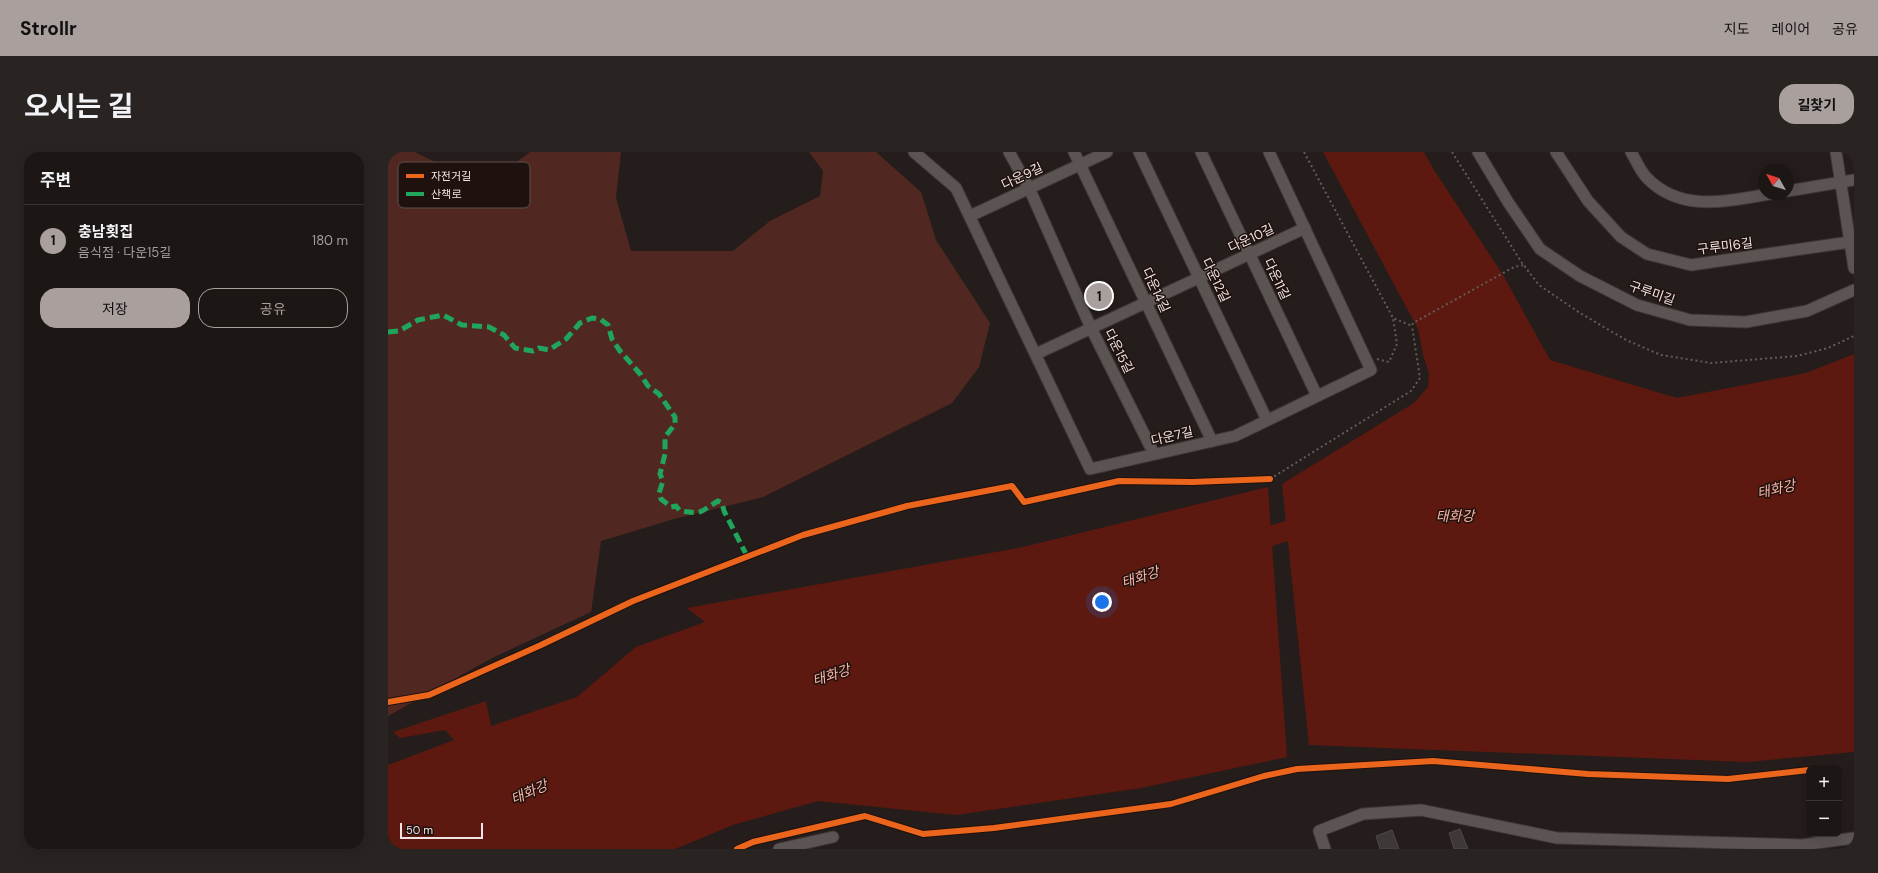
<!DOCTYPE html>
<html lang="ko">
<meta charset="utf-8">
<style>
body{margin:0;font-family:"DM Sans","Noto Sans KR",sans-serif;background:#292322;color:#f1f3f6}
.controls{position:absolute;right:12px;bottom:12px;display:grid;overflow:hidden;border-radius:8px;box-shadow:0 4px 16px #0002}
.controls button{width:36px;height:36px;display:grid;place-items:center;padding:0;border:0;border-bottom:1px solid #3a3534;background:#1c1614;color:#f1f3f6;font:20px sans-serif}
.compass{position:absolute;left:1370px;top:12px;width:36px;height:36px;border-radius:50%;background:#1c1614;box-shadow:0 4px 16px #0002;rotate:309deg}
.scale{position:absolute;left:12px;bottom:10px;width:83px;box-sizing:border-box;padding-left:4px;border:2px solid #f0e5e3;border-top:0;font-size:11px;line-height:14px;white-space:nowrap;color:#f0e5e3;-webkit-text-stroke:3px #1f110e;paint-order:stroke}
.you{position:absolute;left:714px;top:450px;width:14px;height:14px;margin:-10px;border:3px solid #fff;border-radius:50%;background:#1a73e8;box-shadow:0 0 0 6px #1a73e833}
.badge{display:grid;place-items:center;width:26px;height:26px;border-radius:50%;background:#a99f9d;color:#111;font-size:13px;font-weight:700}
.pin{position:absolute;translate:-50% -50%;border:2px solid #fff;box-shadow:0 1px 4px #0006}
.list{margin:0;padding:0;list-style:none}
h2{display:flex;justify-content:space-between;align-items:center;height:52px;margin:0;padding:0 16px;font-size:17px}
h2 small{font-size:13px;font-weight:400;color:#a09fa0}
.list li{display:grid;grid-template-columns:26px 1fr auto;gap:12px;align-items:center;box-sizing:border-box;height:72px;padding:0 16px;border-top:1px solid #3a3534}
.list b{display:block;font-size:15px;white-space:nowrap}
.list p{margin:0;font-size:13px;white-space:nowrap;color:#a09fa0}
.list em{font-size:13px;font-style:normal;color:#a09fa0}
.actions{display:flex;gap:8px;padding:12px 16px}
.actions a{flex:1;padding:9px 0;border:1px solid #a99f9d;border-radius:16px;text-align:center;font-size:14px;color:#a99f9d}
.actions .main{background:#a99f9d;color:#111}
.map{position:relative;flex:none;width:1466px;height:697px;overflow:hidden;border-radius:16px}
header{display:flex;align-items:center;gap:24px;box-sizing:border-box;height:56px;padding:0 20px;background:#a99f9d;color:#111}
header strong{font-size:19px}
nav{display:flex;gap:22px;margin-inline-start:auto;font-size:14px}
.intro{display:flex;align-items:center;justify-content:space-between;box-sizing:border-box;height:96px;padding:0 24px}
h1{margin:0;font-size:28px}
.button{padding:10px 18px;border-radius:16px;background:#a99f9d;color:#111;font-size:14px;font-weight:700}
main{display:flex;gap:24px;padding:0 24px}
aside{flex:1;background:#1c1614;border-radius:16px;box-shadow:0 4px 16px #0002}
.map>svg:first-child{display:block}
.green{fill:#512821}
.water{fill:#5d190f}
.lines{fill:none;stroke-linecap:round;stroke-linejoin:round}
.river{stroke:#5d190f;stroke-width:20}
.building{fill:#3e3836;stroke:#4f4846}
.minor-casing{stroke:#3f3837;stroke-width:13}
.path{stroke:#625c5b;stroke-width:2;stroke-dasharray:2 3;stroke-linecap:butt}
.minor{stroke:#5b5453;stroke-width:11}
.quiet{stroke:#20a55d;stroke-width:5;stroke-dasharray:10 5;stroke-linecap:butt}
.cycleway-casing{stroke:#1f110e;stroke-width:8}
.cycleway{stroke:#eb651d;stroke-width:6}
.labels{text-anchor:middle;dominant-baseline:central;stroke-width:3;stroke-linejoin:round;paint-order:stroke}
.street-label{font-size:13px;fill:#f0e5e3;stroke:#1f110e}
.water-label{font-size:14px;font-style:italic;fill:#f9b4a7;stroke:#1f110e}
.key{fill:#1f110e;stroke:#5e514e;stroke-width:1}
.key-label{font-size:11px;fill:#f0e5e3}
</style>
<header>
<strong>Strollr</strong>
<nav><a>지도</a><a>레이어</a><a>공유</a></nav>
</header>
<div class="intro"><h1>오시는 길</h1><a class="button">길찾기</a></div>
<main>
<aside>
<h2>주변<small></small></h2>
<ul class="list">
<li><span class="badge">1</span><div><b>충남횟집</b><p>음식점 · 다운15길</p></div><em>180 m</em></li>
</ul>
<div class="actions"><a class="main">저장</a><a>공유</a></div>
</aside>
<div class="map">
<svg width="1466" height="697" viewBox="0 0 1466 697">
<rect width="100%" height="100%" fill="#251d1b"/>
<path class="green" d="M 0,0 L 27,0 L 107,40 L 121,16 L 142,0 L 233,0 L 228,46 L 243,99 L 345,99 L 382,69 L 432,44 L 435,19 L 421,0 L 488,0 L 533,40 L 548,88 L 602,171 L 591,215 L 564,251 L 375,345 L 286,367 L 213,389 L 203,460 L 104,506 L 0,564 Z"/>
<g class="water">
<path d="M 935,0 L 1036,0 L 1046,18 L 1115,123 L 1162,208 L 1289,246 L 1418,221 L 1466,202 L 1466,600 L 1359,610 L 921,593 L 894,332 L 1026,251 L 1040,235 L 1041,221 L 1035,203 L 1030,177 Z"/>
<path d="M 880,335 L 899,605 L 753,636 L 568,663 L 430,649 L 345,673 L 287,697 L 0,697 L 0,613 L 66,588 L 57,578 L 12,586 L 5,580 L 98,549 L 103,574 L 189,545 L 248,495 L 317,470 L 299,456 L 635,395 Z"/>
</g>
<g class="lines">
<path class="river" d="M 858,392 L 924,371"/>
</g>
<g class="building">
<path d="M 1072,677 L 1080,697 L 1066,697 L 1061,681 Z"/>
<path d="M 1004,678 L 1011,697 L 992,697 L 988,684 Z"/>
</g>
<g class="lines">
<defs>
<g id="minor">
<path d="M 526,0 L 568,36 L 702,317 L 847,284 L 983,218 L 881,0"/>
<path d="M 621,0 L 641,36 L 703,176 L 766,302"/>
<path d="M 686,0 L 824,289"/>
<path d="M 751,0 L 879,268"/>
<path d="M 813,0 L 929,244"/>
<path d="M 1090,0 L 1120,50 L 1152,97 L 1192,124 L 1249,153 L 1302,168 L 1358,170 L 1419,159 L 1466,138"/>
<path d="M 1168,0 L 1200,49 L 1233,85 L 1259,102 L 1303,113 L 1462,90"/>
<path d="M 1243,0 C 1248,8 1252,19 1259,26 C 1293,61 1339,49 1382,42"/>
<path d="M 1448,0 L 1466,116"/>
<path d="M 1400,39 L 1466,28"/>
<path d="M 582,64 L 719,0"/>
<path d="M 648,202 L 917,76"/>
<path d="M 391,697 L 445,685"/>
<path d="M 937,697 L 931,679 L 975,662 L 1033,658 L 1169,686 L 1414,693 L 1466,686"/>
</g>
</defs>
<use href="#minor" class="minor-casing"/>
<g class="path">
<path d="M 916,0 L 1005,166"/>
<path d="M 1064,0 L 1134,111 L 1151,133 L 1192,161 L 1238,188 L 1273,203 L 1323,211 L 1409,204 L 1440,196 L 1466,184"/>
<path d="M 989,207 L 1001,210 L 1009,192 L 1005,166 L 1024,174 L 1025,171 L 1126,115 L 1136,113"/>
<path d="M 882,327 L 1023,239 L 1032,226 L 1024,174"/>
</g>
<use href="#minor" class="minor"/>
<path class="quiet" d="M 0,180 L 11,179 L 30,168 L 55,163 L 74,173 L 101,175 L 116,183 L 127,196 L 145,199 L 151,196 L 161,198 L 178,187 L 192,171 L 204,166 L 212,167 L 220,173 L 224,187 L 232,199 L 253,223 L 260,234 L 271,242 L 287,265 L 287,272 L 277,285 L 277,302 L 272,322 L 275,329 L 271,341 L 273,347 L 283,355 L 288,354 L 292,359 C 316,362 310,361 330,349 L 334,351 L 336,359 L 359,404"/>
<defs>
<g id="cycleway">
<path d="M 0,550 L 41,543 L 153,493 L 245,449 L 415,383 L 519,354 L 624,334 L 636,350 L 731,329 L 804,330 L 882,327"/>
<path d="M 349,697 L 365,690 L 477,664 L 535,682 L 606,676 L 783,652 L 876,624 L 909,617 L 1045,609 L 1200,622 L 1340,627 L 1421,618"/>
</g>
</defs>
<use href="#cycleway" class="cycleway-casing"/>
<use href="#cycleway" class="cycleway"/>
</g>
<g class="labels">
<g class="street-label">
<text transform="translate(634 24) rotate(-25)">다운9길</text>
<text transform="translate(863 86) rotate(-25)">다운10길</text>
<text transform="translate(1337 94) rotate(-7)">구루미6길</text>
<text transform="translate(889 127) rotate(65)">다운11길</text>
<text transform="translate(828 128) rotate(64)">다운12길</text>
<text transform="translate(768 138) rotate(65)">다운14길</text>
<text transform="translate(1264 141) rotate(19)">구루미길</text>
<text transform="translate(731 199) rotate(63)">다운15길</text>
<text transform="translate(784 284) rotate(-13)">다운7길</text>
</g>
<g class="water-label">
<text transform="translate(1388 337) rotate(-13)">태화강</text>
<text transform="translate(1067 364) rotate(-1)">태화강</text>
<text transform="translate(752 425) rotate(-18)">태화강</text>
<text transform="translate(443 523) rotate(-18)">태화강</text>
<text transform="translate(141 640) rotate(-24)">태화강</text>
</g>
</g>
<rect x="10" y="10" width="132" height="46" rx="6" class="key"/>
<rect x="18" y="22" width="18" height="4" fill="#eb651d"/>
<rect x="18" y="40" width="18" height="4" fill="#20a55d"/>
<g class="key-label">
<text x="43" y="28">자전거길</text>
<text x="43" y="46">산책로</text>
</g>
</svg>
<div class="controls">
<button>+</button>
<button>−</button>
</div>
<svg class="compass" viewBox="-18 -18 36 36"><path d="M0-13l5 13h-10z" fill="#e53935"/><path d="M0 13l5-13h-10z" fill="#a09fa0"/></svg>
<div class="scale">50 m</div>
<div class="you"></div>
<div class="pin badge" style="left:711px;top:144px">1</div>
</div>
</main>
